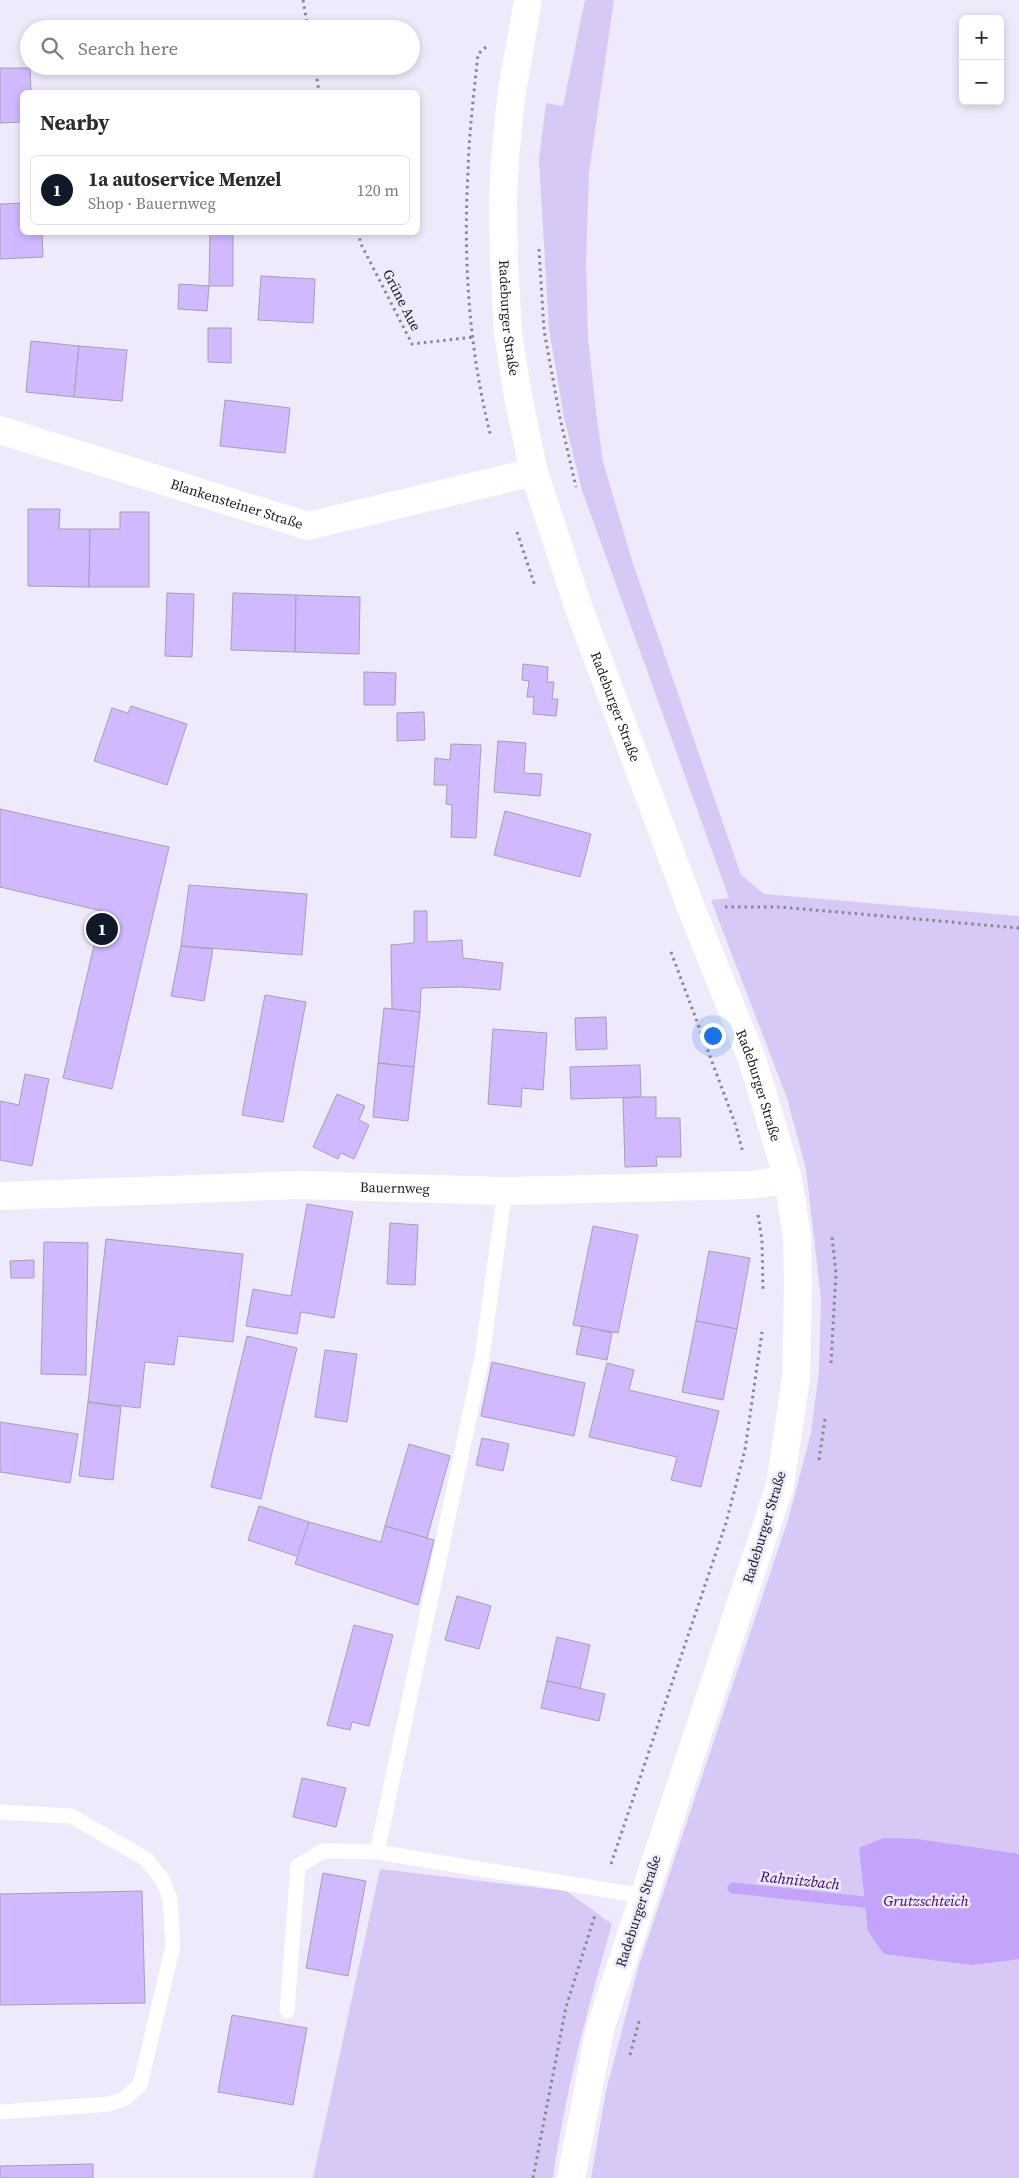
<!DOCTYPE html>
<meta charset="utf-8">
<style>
body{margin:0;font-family:"Source Serif 4",serif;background:#f7f7f7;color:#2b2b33}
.controls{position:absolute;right:15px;top:15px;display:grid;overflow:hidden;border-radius:8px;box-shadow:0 2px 8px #0003}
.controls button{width:45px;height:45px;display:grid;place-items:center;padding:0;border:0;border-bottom:1px solid #e1e1e2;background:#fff;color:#2b2b33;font:25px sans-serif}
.you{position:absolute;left:712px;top:1035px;width:18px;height:18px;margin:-12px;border:4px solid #fff;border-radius:50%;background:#1a73e8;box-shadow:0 0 0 8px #1a73e833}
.badge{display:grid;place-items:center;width:32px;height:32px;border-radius:50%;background:#111827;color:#fff;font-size:16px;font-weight:700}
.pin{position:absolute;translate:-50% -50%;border:2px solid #fff;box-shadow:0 1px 5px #0006}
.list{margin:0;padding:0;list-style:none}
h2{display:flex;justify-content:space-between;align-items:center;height:65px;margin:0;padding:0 20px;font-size:21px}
h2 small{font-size:16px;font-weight:400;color:#7c7c81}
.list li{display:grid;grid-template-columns:32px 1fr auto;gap:15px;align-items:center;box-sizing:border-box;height:70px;margin:0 10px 10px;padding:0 10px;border:1px solid #e1e1e2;border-radius:8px}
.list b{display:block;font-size:19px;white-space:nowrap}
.list p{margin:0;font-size:16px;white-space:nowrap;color:#7c7c81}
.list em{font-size:16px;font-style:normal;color:#7c7c81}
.icon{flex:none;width:28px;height:28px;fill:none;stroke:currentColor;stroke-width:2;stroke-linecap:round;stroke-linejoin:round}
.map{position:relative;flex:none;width:1019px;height:2178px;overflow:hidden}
.search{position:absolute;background:#fff;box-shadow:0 2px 8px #0003;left:20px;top:20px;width:400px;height:55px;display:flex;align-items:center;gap:12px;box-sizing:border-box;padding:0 18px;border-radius:28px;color:#7c7c81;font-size:19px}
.panel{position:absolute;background:#fff;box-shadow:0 2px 8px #0003;left:20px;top:90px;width:400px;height:145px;border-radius:8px}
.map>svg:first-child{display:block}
.green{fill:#d7c8f5}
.water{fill:#c3a4fa}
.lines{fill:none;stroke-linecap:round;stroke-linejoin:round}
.stream{stroke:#c3a4fa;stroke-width:11}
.building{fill:#d0b9fe;stroke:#a5a0b0}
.path{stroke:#898692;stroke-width:3;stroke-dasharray:2.5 4;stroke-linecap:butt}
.service{stroke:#fff;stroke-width:15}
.minor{stroke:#fff;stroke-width:28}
.secondary{stroke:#fff;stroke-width:28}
.labels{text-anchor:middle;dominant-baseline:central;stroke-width:5;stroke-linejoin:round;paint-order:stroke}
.street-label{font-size:14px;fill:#222026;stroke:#eee9fb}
.water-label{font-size:15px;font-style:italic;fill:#3a026a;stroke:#eee9fb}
</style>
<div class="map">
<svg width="1019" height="2178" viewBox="0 0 1019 2178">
<rect width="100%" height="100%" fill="#eee9fb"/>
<g class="green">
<path d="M 585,0 L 614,0 L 589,172 L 586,262 L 588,338 L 596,412 L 603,462 L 633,564 L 741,875 L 764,894 L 1019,916 L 1019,2178 L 591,2178 L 606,2091 L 639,1965 L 788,1520 L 811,1433 L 819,1371 L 821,1298 L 806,1169 L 787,1098 L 711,900 L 729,898 L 582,490 L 564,417 L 549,329 L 539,159 L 546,103 L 563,106 Z"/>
<path d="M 380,1869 L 566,1891 L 612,1924 C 588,2007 565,2092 553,2178 L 313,2178 Z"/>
</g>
<path class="water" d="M 884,1838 L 917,1839 L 1019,1854 L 1019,1959 L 972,1965 L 884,1954 L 868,1931 L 859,1848 Z"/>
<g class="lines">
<path class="stream" d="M 733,1888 L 864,1902"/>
</g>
<g class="building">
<path d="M 0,68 L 30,68 L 31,92 L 22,92 L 22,122 L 0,123 Z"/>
<path d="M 22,203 L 22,232 L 42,232 L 43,257 L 0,259 L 0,204 Z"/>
<path d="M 210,232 L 233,232 L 233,286 L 209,286 Z"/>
<path d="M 261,276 L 315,279 L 313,323 L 258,320 Z"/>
<path d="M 179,284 L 209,286 L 207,311 L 178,309 Z"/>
<path d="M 208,328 L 231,328 L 231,363 L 208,362 Z"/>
<path d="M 31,341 L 79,346 L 74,397 L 26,392 Z"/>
<path d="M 79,346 L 127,350 L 122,401 L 74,397 Z"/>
<path d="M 225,400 L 290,408 L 285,453 L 220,446 Z"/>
<path d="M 28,509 L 60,509 L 59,529 L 90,529 L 89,587 L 28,586 Z"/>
<path d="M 120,512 L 149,512 L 149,587 L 89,587 L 90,529 L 120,529 Z"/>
<path d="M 167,593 L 194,594 L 192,657 L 165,656 Z"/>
<path d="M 233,593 L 296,595 L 295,652 L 231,650 Z"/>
<path d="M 296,595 L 360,597 L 359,654 L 295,652 Z"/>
<path d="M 523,664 L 548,667 L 547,682 L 554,682 L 552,699 L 558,699 L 556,716 L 533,714 L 534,697 L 527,697 L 529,681 L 522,680 Z"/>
<path d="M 364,672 L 396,673 L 395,705 L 364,705 Z"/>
<path d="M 131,706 L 187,724 L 167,785 L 94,761 L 112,708 L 128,713 Z"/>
<path d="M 424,712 L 425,740 L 397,741 L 397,713 Z"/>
<path d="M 498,741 L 526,743 L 524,773 L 542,774 L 540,796 L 494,792 Z"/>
<path d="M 451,744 L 481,745 L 476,838 L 451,837 L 452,805 L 446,804 L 447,785 L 434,785 L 435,758 L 450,760 Z"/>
<path d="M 0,809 L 169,847 L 112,1089 L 63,1078 L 102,911 L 0,887 Z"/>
<path d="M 505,811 L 591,834 L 580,877 L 494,855 Z"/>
<path d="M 189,885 L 307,894 L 302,955 L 181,946 Z"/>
<path d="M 414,911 L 427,911 L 427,942 L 462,940 L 463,958 L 503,963 L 500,990 L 461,987 L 421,988 L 420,1012 L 392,1009 L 391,945 L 414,943 Z"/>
<path d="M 181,946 L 213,949 L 204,1001 L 171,996 Z"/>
<path d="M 265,995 L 306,1002 L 283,1122 L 242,1115 Z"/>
<path d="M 384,1008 L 420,1012 L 414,1067 L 378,1063 Z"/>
<path d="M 606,1017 L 607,1049 L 576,1050 L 575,1018 Z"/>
<path d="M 493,1029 L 547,1033 L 543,1090 L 522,1088 L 521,1107 L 488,1104 Z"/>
<path d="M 378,1063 L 414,1067 L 408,1121 L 373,1117 Z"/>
<path d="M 640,1065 L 641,1097 L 571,1099 L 570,1067 Z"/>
<path d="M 25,1074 L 49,1079 L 32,1166 L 0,1160 L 0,1101 L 19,1105 Z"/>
<path d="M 337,1094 L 365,1106 L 359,1120 L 369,1125 L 354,1159 L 341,1153 L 338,1159 L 313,1147 Z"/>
<path d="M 641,1097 L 656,1097 L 656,1118 L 680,1118 L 681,1157 L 656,1157 L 657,1166 L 625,1167 L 623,1098 Z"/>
<path d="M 307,1204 L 353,1212 L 334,1318 L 301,1312 L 297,1334 L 246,1326 L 253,1289 L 291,1296 Z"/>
<path d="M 390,1223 L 418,1225 L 415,1285 L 387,1284 Z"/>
<path d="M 593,1226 L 638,1235 L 618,1333 L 573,1325 Z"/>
<path d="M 106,1239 L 243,1254 L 233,1342 L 178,1336 L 174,1365 L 145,1362 L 140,1408 L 88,1402 Z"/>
<path d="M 44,1242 L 88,1243 L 86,1375 L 41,1374 Z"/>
<path d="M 709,1251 L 750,1258 L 737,1329 L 696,1321 Z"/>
<path d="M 34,1260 L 34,1278 L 11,1278 L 10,1261 Z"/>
<path d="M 696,1321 L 737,1329 L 723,1400 L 682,1392 Z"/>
<path d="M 582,1326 L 612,1333 L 607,1360 L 576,1354 Z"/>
<path d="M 247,1336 L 297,1348 L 261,1499 L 211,1487 Z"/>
<path d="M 325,1350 L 357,1354 L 347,1422 L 315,1417 Z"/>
<path d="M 492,1362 L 585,1383 L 574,1436 L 481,1416 Z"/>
<path d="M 607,1363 L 634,1370 L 629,1390 L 719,1411 L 701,1487 L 671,1480 L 677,1457 L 589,1437 Z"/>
<path d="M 88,1402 L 121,1407 L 113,1480 L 79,1476 Z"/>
<path d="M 0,1422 L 78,1434 L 70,1483 L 0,1472 Z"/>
<path d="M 482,1438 L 509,1444 L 503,1471 L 476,1465 Z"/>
<path d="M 409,1444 L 450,1456 L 427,1538 L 385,1526 Z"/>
<path d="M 259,1506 L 309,1522 L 299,1557 L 248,1540 Z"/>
<path d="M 309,1522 L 381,1542 L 385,1526 L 434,1540 L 418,1605 L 295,1564 Z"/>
<path d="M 457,1596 L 491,1606 L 479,1649 L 445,1640 Z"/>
<path d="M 354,1625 L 393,1635 L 369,1726 L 352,1722 L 350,1730 L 327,1725 Z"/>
<path d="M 557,1637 L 590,1645 L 580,1689 L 547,1681 Z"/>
<path d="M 547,1681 L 605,1694 L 599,1721 L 541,1708 Z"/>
<path d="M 302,1778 L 346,1788 L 336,1827 L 293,1817 Z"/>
<path d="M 323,1873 L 366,1881 L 348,1976 L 306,1968 Z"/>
<path d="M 142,1891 L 145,2003 L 0,2005 L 0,1894 Z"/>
<path d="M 232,2015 L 307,2028 L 293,2105 L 218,2092 Z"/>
<path d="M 93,2164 L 93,2178 L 0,2178 L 0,2166 Z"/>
</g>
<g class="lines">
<g class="path">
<path d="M 303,0 L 308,29"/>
<path d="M 486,47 L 478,54 C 474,93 469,132 468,172 C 463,260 469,351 491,437"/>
<path d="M 315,66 L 319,92"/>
<path d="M 358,232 L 361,244 L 412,344 L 473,337"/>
<path d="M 539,249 L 544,330 L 560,418 L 576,487"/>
<path d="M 517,532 L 535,586"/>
<path d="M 725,907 L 780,907 L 1019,928"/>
<path d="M 671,952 L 736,1126 L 743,1153"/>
<path d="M 758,1215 L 762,1240 L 763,1289"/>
<path d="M 831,1363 L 836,1273 L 832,1237"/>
<path d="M 819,1460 L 825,1419"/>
<path d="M 611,1864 L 726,1523 L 745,1450 L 762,1332"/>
<path d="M 630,2055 L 640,2018"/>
<path d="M 533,2178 L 566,2007 L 595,1915"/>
</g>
<g class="service">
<path d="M 505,1191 L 482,1357 L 377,1852 L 643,1896"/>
<path d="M 0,1812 L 71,1816 L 146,1859 L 162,1879 L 170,1898 L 173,1946 L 140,2085 L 124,2099 L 109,2104 L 0,2112"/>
<path d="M 287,2011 L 298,1866 L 323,1851 L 377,1852"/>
</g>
<g class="minor">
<path id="s1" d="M 0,430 L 308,526 L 534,472"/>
<path id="s2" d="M 0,1196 L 301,1185 L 505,1191 L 752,1185 L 788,1179"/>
</g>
<path class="secondary" id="s3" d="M 528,0 L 511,97 L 505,158 L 503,201 L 504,262 L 508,333 L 519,402 L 534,472 L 578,606 L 693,913 L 752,1059 L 788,1179 L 797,1237 L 798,1283 L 796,1378 L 780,1485 L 600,2029 L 571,2178"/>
</g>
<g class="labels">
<g class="street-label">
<text transform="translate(402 300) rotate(63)">Grüne Aue</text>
<text stroke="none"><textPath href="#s3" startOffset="320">Radeburger Straße</textPath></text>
<text stroke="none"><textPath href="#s1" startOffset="248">Blankensteiner Straße</textPath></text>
<text stroke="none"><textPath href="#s3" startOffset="725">Radeburger Straße</textPath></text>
<text stroke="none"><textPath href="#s3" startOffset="1130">Radeburger Straße</textPath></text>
<text stroke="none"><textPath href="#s2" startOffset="395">Bauernweg</textPath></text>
<text transform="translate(764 1527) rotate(-73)">Radeburger Straße</text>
<text transform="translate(638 1911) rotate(-72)">Radeburger Straße</text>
</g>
<g class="water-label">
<text transform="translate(800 1880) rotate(6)">Rahnitzbach</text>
<text x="926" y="1900">Grutzschteich</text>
</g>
</g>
</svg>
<div class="controls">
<button>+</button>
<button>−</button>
</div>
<div class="you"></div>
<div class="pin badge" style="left:102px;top:929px">1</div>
<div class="search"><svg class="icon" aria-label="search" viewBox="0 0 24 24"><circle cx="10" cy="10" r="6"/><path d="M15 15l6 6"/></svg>Search here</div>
<section class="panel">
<h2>Nearby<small></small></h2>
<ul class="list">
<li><span class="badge">1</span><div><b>1a autoservice Menzel</b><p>Shop · Bauernweg</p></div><em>120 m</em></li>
</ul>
</section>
</div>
